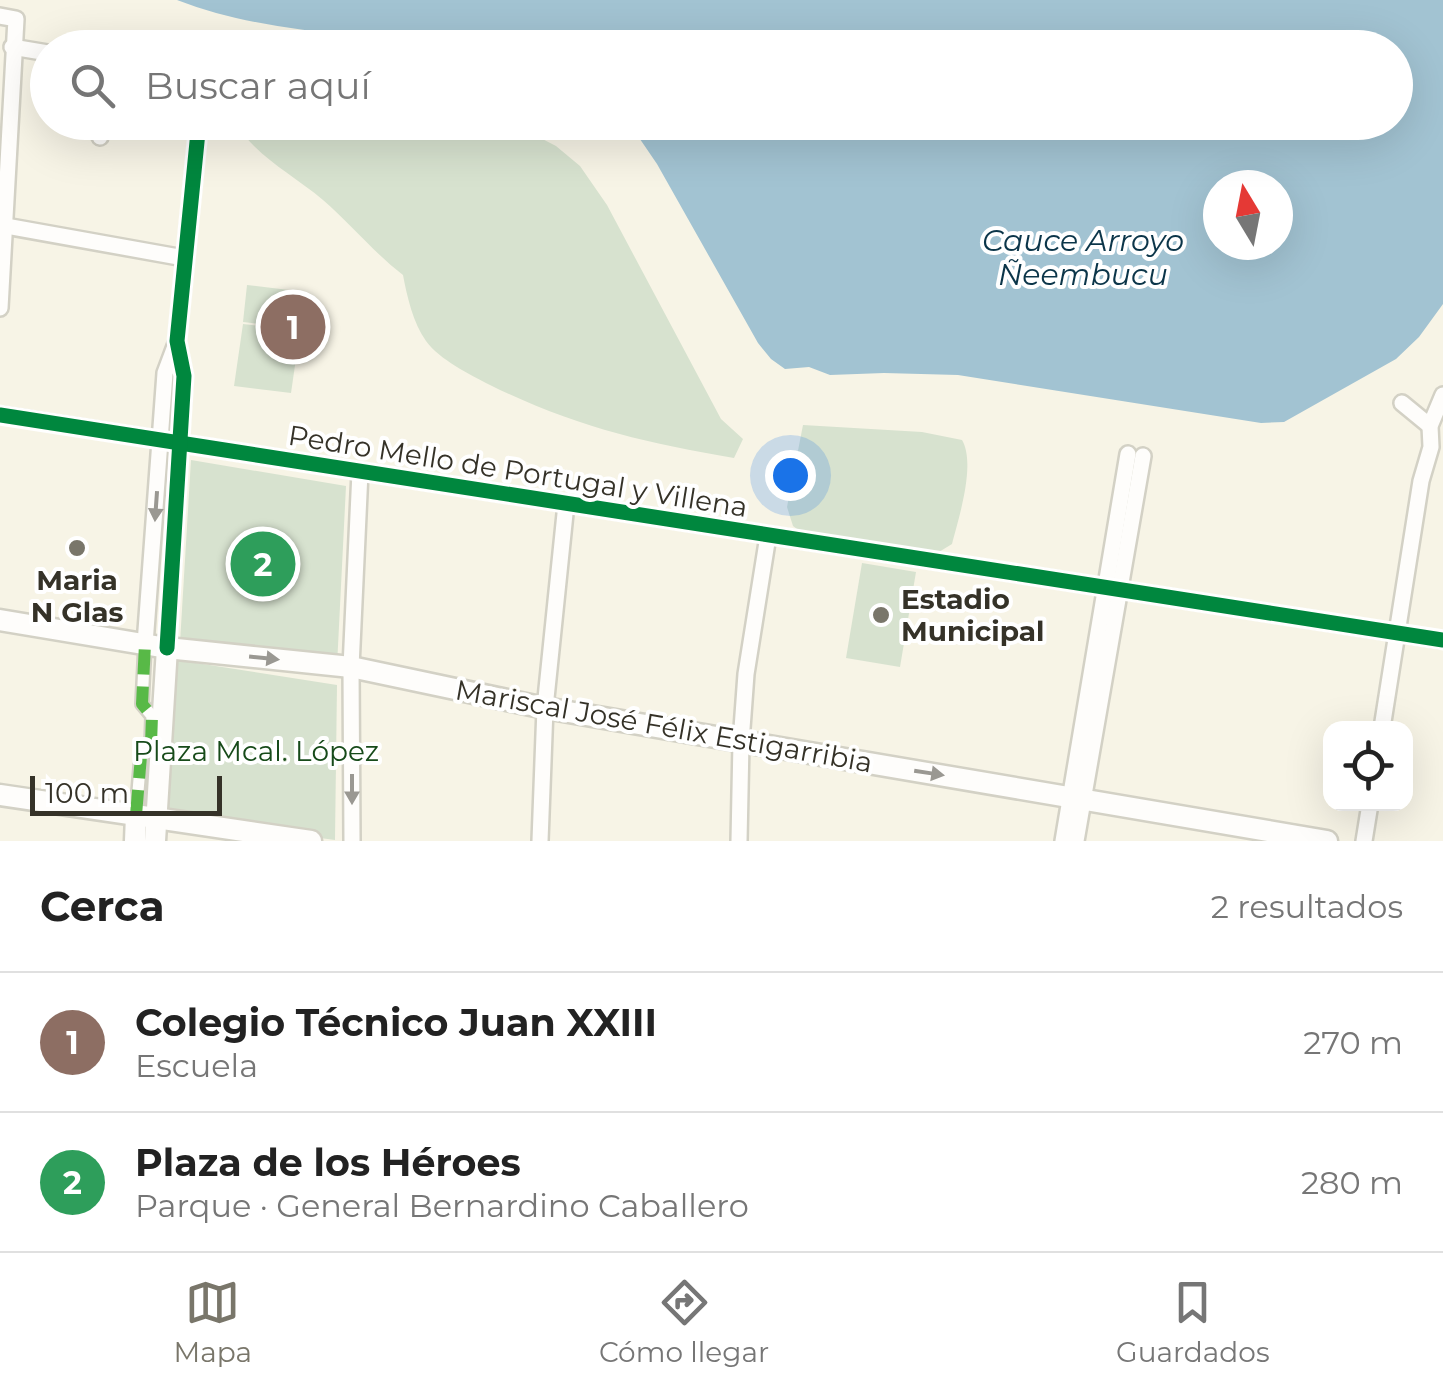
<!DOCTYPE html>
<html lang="es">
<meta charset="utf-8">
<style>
body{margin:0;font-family:Montserrat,sans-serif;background:#f6f6f6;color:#222}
.controls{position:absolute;right:30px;bottom:30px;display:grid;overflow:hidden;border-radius:20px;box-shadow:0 10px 40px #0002}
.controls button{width:90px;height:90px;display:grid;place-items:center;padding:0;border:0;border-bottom:2px solid #e0e0e0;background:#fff;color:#222;font:50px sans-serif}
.compass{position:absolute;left:1203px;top:170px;width:90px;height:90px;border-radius:50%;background:#fff;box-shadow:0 10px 40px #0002;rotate:350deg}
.scale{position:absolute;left:30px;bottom:25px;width:192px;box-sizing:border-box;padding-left:10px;border:5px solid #353228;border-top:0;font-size:28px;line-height:35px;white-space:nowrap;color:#353228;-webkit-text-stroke:8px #fff;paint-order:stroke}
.you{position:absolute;left:790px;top:475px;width:35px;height:35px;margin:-25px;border:8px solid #fff;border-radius:50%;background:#1a73e8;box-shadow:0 0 0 15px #1a73e833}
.badge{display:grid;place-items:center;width:65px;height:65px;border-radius:50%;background:#79766a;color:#fff;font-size:32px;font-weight:700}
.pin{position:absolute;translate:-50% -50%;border:5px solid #fff;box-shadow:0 2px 10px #0006}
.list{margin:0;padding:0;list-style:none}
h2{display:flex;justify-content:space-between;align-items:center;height:130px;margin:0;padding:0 40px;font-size:42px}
h2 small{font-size:32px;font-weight:400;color:#767676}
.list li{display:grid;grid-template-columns:65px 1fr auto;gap:30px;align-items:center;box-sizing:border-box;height:140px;padding:0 40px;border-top:2px solid #e0e0e0}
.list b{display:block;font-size:38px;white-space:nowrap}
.list p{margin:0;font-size:32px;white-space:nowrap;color:#767676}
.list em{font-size:32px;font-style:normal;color:#767676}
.icon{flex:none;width:55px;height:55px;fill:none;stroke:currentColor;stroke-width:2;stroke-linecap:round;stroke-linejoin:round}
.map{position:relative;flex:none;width:1443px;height:841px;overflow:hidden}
.search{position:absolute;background:#fff;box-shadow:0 10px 40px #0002;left:30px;right:30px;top:30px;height:110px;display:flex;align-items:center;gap:25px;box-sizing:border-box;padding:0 35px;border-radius:55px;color:#767676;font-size:38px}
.sheet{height:410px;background:#fff}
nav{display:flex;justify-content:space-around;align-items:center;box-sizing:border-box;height:140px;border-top:2px solid #e0e0e0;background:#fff;font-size:28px;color:#767676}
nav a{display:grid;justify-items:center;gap:5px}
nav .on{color:#79766a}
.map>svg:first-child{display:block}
.green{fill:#d7e2cf}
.water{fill:#a2c3d2;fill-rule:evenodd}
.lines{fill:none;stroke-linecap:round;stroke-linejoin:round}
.pedestrian-casing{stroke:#d3d1c5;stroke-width:16}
.minor-casing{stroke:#d3d1c5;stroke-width:20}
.secondary-casing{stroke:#d3d1c5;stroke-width:25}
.pedestrian{stroke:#fefdfb;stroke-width:11}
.minor{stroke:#fefdfb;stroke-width:15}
.secondary{stroke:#fefdfb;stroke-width:20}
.quiet{stroke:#58b947;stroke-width:12;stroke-dasharray:25 12;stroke-linecap:butt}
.cycleway-casing{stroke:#fff;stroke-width:21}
.cycleway{stroke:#00873e;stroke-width:15}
.oneway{fill:#9a9892}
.poi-dot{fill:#79766a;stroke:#fff;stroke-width:4}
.labels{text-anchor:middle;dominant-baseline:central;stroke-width:8;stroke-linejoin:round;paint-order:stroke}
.street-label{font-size:28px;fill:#353228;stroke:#fff}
.poi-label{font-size:28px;font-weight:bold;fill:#353228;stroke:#fff}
.park-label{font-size:28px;fill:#174b1a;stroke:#fff}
.water-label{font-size:30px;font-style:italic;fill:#0b3549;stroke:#fff}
</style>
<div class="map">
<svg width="1443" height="841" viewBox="0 0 1443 841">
<rect width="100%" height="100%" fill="#f7f4e6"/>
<g class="green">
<path d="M 235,123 L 485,123 L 521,128 L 556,146 L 580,166 L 607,205 L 721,419 L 743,439 L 734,458 C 644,443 573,426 490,385 C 469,374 440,360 426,341 C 413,323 407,296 403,275 C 372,251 351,224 323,200 C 292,174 258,158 235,123 Z"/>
<path d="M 247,285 L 305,292 L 300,329 L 243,322 Z"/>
<path d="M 243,324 L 300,331 L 291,393 L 234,386 Z"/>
<path d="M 803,425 L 922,432 L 962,440 C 976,464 959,517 952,544 L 934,555 L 904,547 L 842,542 L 801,532 L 793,526 L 787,507 Z"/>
<path d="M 191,460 L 346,486 L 337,666 L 180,643 Z"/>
<path d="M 862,563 L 916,572 L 900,667 L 846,658 Z"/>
<path d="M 177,660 L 337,685 L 335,840 L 167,817 Z"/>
</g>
<path class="water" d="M 177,0 L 1443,0 L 1443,304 L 1419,337 L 1396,359 L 1284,422 L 1261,423 L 958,375 L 884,373 L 830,375 L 809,367 L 785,369 L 771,359 L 758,343 L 657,164 L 629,123 L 1396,122 L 1396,48 L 443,48 C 354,33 262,33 177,0 ZM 1218,185 L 1278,185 L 1278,245 L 1218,245 Z"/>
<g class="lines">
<defs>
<path id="pedestrian" d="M 136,815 L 141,756 L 151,744 L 152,716 L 142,704 L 145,644"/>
<g id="minor">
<path d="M 0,16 L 16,19 L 0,308"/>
<path d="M 12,47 L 48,53"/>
<path d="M 100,137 L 101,122"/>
<path d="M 0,225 L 184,258"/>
<path d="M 1402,403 L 1430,426"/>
<path d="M 0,415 L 1443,640"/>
<path d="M 145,644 L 165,373 L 177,341"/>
<path d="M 167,648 L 184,376 L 177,341 L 199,122"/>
<path d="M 1382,728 L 1421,481 L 1431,447 L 1430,426 L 1443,395"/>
<path d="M 352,841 L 351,667 L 360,472"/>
<path d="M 540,841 L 545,708 L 566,504"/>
<path d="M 739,841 L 741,742 L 746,674 L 768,536"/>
<path d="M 1063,841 L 1128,454"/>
<path d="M 1076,841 L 1143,456"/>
<path d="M 1364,841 L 1370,804"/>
</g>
<g id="secondary">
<path d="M 0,620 L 167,648 L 351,667 L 545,708 L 1327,841"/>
<path d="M 0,795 L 311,841"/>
<path d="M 135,841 L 136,815"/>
<path d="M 155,841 L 167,648"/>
</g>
</defs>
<use href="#pedestrian" class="pedestrian-casing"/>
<use href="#minor" class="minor-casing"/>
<use href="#secondary" class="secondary-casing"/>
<use href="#pedestrian" class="pedestrian"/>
<use href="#minor" class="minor"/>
<use href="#secondary" class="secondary"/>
<path class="quiet" d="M 136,815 L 141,756 L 151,744 L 152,716 L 142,704 L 145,644"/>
<defs>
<g id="cycleway">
<path d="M 0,415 L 1443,640"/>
<path d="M 167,648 L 184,376 L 177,341 L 199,122"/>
</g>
</defs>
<use href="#cycleway" class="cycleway-casing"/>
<use href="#cycleway" class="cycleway"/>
</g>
<defs><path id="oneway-solid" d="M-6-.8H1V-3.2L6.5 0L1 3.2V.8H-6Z" transform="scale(2.5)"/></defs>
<g class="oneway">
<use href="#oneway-solid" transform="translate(156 506) rotate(94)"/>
<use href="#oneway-solid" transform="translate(264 658) rotate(6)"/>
<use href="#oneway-solid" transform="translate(929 773) rotate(9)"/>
<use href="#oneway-solid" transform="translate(352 789) rotate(90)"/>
</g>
<g class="poi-dot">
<circle cx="77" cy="548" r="10"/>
<circle cx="881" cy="615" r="10"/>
</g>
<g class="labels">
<g class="street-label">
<text transform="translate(518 471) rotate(9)">Pedro Mello de Portugal y Villena</text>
<text transform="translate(664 726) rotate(10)">Mariscal José Félix Estigarribia</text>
</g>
<g class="poi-label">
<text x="77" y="580">Maria<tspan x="77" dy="32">N Glas</tspan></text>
<text x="901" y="599" text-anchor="start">Estadio<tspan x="901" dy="32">Municipal</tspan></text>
</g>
<g class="park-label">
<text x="256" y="751">Plaza Mcal. López</text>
</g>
<g class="water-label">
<text x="1083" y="240">Cauce Arroyo<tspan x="1083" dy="34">Ñeembucu</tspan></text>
</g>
</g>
</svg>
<div class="controls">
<button><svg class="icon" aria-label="locate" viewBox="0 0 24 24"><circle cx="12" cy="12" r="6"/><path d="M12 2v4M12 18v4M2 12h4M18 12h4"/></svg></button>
</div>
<svg class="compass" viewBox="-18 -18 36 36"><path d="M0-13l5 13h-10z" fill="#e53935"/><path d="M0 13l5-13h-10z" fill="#767676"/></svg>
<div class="scale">100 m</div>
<div class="you"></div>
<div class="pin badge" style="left:293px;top:327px;background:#8d6e63">1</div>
<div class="pin badge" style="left:263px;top:564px;background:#2e9e5b">2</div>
<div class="search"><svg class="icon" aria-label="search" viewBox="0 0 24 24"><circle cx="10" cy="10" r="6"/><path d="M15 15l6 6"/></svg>Buscar aquí</div>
</div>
<section class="sheet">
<h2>Cerca<small>2 resultados</small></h2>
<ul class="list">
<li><span class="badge" style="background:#8d6e63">1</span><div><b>Colegio Técnico Juan XXIII</b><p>Escuela</p></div><em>270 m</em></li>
<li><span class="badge" style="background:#2e9e5b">2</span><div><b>Plaza de los Héroes</b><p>Parque · General Bernardino Caballero</p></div><em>280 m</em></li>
</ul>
</section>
<nav>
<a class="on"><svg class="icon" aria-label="map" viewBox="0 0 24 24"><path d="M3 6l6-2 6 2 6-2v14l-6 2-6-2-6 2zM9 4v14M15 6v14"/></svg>Mapa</a>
<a><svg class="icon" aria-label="directions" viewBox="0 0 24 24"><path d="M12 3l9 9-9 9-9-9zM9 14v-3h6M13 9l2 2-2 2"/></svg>Cómo llegar</a>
<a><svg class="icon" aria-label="saved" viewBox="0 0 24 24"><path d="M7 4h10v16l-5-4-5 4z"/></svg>Guardados</a>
</nav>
